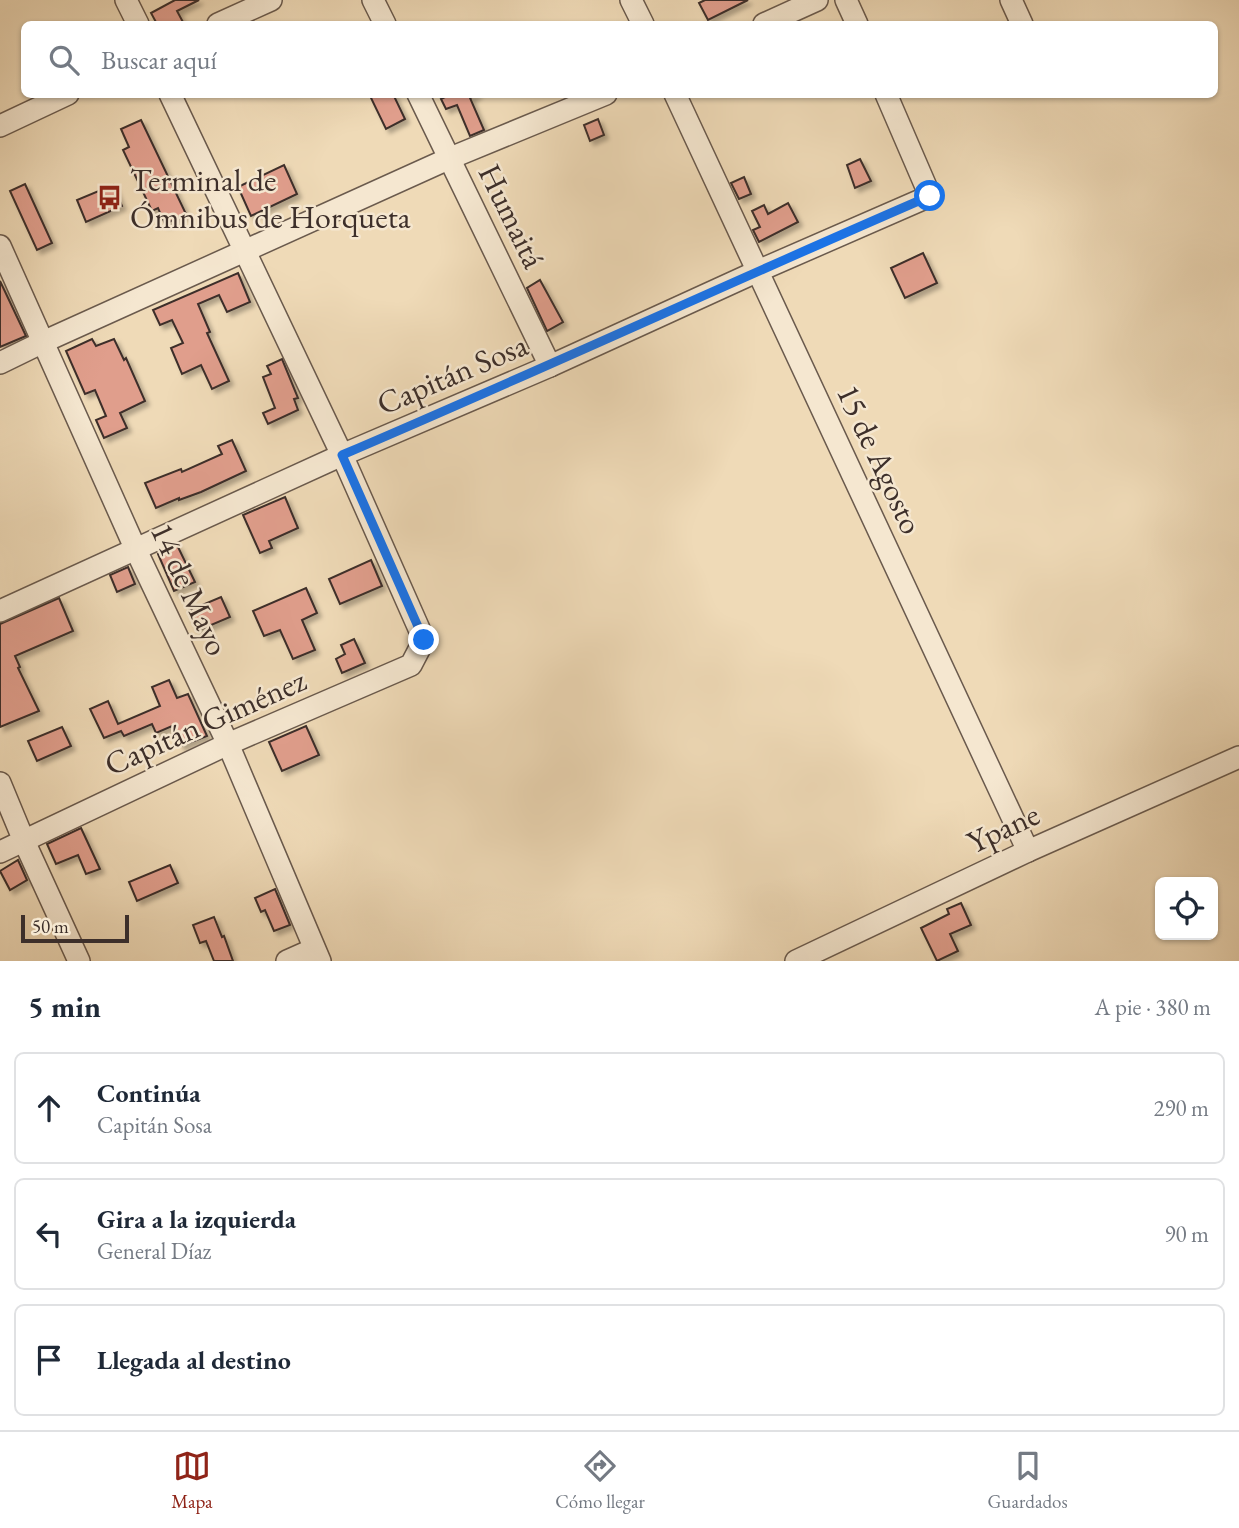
<!DOCTYPE html>
<html lang="es">
<meta charset="utf-8">
<style>
body{margin:0;font-family:"EB Garamond",serif;background:#f6f6f7;color:#1f2937}
.controls{position:absolute;right:21px;bottom:21px;display:grid;overflow:hidden;border-radius:10px;box-shadow:0 2px 5px #0004}
.controls button{width:63px;height:63px;display:grid;place-items:center;padding:0;border:0;border-bottom:2px solid #e0e1e3;background:#fff;color:#1f2937;font:35px sans-serif}
.scale{position:absolute;left:21px;bottom:18px;width:108px;box-sizing:border-box;padding-left:7px;border:4px solid #3d2f2a;border-top:0;font-size:19px;line-height:24px;white-space:nowrap;color:#3d2f2a;-webkit-text-stroke:5px #f5e7d0;paint-order:stroke}
.stop{position:absolute;width:21px;height:21px;margin:-16px;border:5px solid #1a73e8;border-radius:50%;background:#fff}
.stop.end{background:#1a73e8;border-color:#fff;box-shadow:0 2px 7px #0008}
.list{margin:0;padding:0;list-style:none}
h2{display:flex;justify-content:space-between;align-items:center;height:91px;margin:0;padding:0 28px;font-size:30px}
h2 small{font-size:23px;font-weight:400;color:#747a83}
.list li{display:grid;grid-template-columns:46px 1fr auto;gap:21px;align-items:center;box-sizing:border-box;height:112px;margin:0 14px 14px;padding:0 14px;border:2px solid #e0e1e3;border-radius:10px}
.list b{display:block;font-size:26px;white-space:nowrap}
.list p{margin:0;font-size:23px;white-space:nowrap;color:#747a83}
.list em{font-size:23px;font-style:normal;color:#747a83}
.icon{flex:none;width:38px;height:38px;fill:none;stroke:currentColor;stroke-width:2;stroke-linecap:round;stroke-linejoin:round}
.map{position:relative;flex:none;width:1239px;height:961px;overflow:hidden}
.search{position:absolute;background:#fff;box-shadow:0 2px 5px #0004;left:21px;right:21px;top:21px;height:77px;display:flex;align-items:center;gap:18px;box-sizing:border-box;padding:0 24px;border-radius:10px;color:#747a83;font-size:26px}
.sheet{height:469px;background:#fff}
nav{display:flex;justify-content:space-around;align-items:center;box-sizing:border-box;height:98px;border-top:2px solid #e0e1e3;background:#fff;font-size:19px;color:#747a83}
nav a{display:grid;justify-items:center;gap:4px}
nav .on{color:#8f2418}
.map>svg:first-child{display:block}
.building{fill:#e09e8c;stroke:#3d2f2a;stroke-width:2;filter:url(#shadow)}
.lines{fill:none;stroke-linecap:round;stroke-linejoin:round}
.minor-casing{stroke:#6a5a4d;stroke-width:24}
.minor{stroke:#f5e7d0;stroke-width:21}
.route{stroke:#1a73e8;stroke-width:9}
.labels{text-anchor:middle;dominant-baseline:central;stroke-width:5;stroke-linejoin:round;paint-order:stroke}
.poi-label{font-size:32px;fill:#3d2f2a;stroke:#f5e7d0;text-anchor:start}
.street-label{font-size:32px;fill:#3d2f2a;stroke:#f5e7d0}
</style>
<div class="map">
<svg width="1239" height="961" viewBox="0 0 1239 961">
<defs>
<filter id="shadow"><feDropShadow dx="4" dy="4" stdDeviation="2" flood-color="#0004"/></filter>
</defs>
<rect width="100%" height="100%" fill="#efdab7"/>
<filter id="stains"><feTurbulence type="fractalNoise" baseFrequency=".00286" numOctaves="4"/><feColorMatrix values="0 0 0 0 .2 0 0 0 0 .09 0 0 0 0 .02 0 0 0 .5 -.17"/></filter>
<radialGradient id="worn" r=".72"><stop offset=".6" stop-color="#630" stop-opacity="0"/><stop offset="1" stop-color="#630" stop-opacity=".3"/></radialGradient>
<g class="building">
<path d="M 175,0 L 199,0 L 177,11 L 184,24 L 157,24 L 151,13 Z"/>
<path d="M 705,0 L 748,0 L 708,20 L 699,3 Z"/>
<path d="M 378,94 L 393,94 L 405,119 L 386,129 L 371,98 Z"/>
<path d="M 451,94 L 478,94 L 470,98 L 484,130 L 470,136 L 457,105 L 446,109 L 441,99 Z"/>
<path d="M 598,119 L 604,135 L 590,141 L 584,125 Z"/>
<path d="M 141,120 L 186,214 L 165,224 L 158,208 L 152,211 L 123,150 L 129,147 L 121,129 Z"/>
<path d="M 860,159 L 871,181 L 855,188 L 847,165 Z"/>
<path d="M 284,165 L 297,194 L 251,216 L 238,187 Z"/>
<path d="M 744,177 L 751,194 L 739,199 L 731,183 Z"/>
<path d="M 25,184 L 52,243 L 37,250 L 10,191 Z"/>
<path d="M 113,185 L 122,206 L 86,222 L 77,200 Z"/>
<path d="M 788,203 L 798,222 L 759,242 L 753,230 L 760,227 L 752,211 L 764,205 L 768,214 Z"/>
<path d="M 923,253 L 937,283 L 905,298 L 891,268 Z"/>
<path d="M 238,273 L 250,302 L 227,312 L 219,295 L 198,304 L 210,332 L 207,333 L 229,381 L 212,389 L 201,365 L 182,374 L 171,348 L 183,343 L 172,320 L 160,325 L 153,310 Z"/>
<path d="M 540,280 L 563,322 L 547,331 L 527,288 Z"/>
<path d="M 0,281 L 26,336 L 0,347 Z"/>
<path d="M 92,339 L 96,346 L 114,339 L 124,360 L 126,358 L 145,401 L 120,413 L 127,428 L 104,438 L 96,420 L 106,416 L 95,390 L 85,394 L 66,351 Z"/>
<path d="M 282,359 L 298,398 L 294,399 L 298,410 L 268,424 L 263,413 L 275,408 L 263,377 L 271,374 L 267,366 Z"/>
<path d="M 232,440 L 246,471 L 201,492 L 179,500 L 179,498 L 156,508 L 145,483 L 181,469 L 182,472 L 222,454 L 218,446 Z"/>
<path d="M 285,497 L 298,528 L 269,541 L 272,548 L 260,553 L 243,515 Z"/>
<path d="M 177,545 L 195,582 L 174,591 L 158,554 Z"/>
<path d="M 371,560 L 382,586 L 340,604 L 329,579 Z"/>
<path d="M 128,567 L 135,584 L 117,592 L 110,575 Z"/>
<path d="M 306,588 L 317,613 L 302,620 L 315,650 L 293,659 L 280,630 L 264,636 L 253,611 Z"/>
<path d="M 221,597 L 230,617 L 197,631 L 188,611 Z"/>
<path d="M 59,598 L 73,631 L 15,656 L 20,667 L 18,668 L 39,711 L 0,727 L 0,624 Z"/>
<path d="M 354,639 L 365,663 L 342,673 L 336,659 L 345,654 L 341,645 Z"/>
<path d="M 169,680 L 177,698 L 188,694 L 207,736 L 181,746 L 172,726 L 156,733 L 152,724 L 124,736 L 121,731 L 104,738 L 90,709 L 108,701 L 118,724 L 160,706 L 152,687 Z"/>
<path d="M 306,726 L 319,755 L 282,771 L 269,742 Z"/>
<path d="M 62,727 L 71,746 L 37,761 L 28,741 Z"/>
<path d="M 81,828 L 100,869 L 86,874 L 78,855 L 56,864 L 47,844 Z"/>
<path d="M 18,860 L 27,880 L 10,890 L 0,871 Z"/>
<path d="M 170,865 L 178,883 L 137,901 L 129,882 Z"/>
<path d="M 275,889 L 290,925 L 274,931 L 265,910 L 261,912 L 255,898 Z"/>
<path d="M 961,903 L 971,925 L 950,934 L 958,951 L 937,961 L 921,928 L 949,914 L 947,909 Z"/>
<path d="M 214,917 L 222,937 L 224,936 L 233,961 L 214,961 L 206,941 L 200,943 L 193,925 Z"/>
</g>
<g class="lines">
<defs>
<g id="minor">
<path d="M 126,0 L 138,24"/>
<path d="M 373,0 L 385,24"/>
<path d="M 631,0 L 643,24"/>
<path d="M 846,0 L 857,24"/>
<path d="M 1011,0 L 1022,24"/>
<path d="M 218,24 L 271,0"/>
<path d="M 764,24 L 817,0"/>
<path d="M 418,94 L 550,366"/>
<path d="M 675,94 L 1028,851"/>
<path d="M 0,126 L 68,94"/>
<path d="M 0,246 L 136,550 L 228,744 L 320,961"/>
<path d="M 0,363 L 43,342 L 448,159 L 606,94"/>
<path d="M 0,611 L 342,455 L 550,366 L 758,271 L 930,196 L 886,94"/>
<path d="M 0,783 L 24,841 L 79,961"/>
<path d="M 0,852 L 228,744 L 411,665 L 424,640 L 342,455 L 170,94"/>
<path d="M 287,961 L 314,949"/>
<path d="M 796,961 L 1028,851 L 1239,757"/>
</g>
</defs>
<use href="#minor" class="minor-casing"/>
<use href="#minor" class="minor"/>
</g>
<g class="lines">
<path class="route" d="M 424,640 L 342,455 C 539,371 733,281 930,196"/>
</g>
<defs>
<symbol id="bus-bare" viewBox="-9 -9 18 18"><path d="M-5-6H5V4H4V6H2V4H-2V6H-4V4H-5ZM-3.5-4V0h7V-4ZM-3.5 1.2v1.5H-2V1.2ZM2 1.2v1.5H3.5V1.2Z" fill="#8f2418" stroke="#f5e7d0" stroke-width="2.5" paint-order="stroke"/></symbol>
</defs>
<g fill-rule="evenodd">
<use href="#bus-bare" x="92" y="180" width="35" height="35"/>
</g>
<g class="labels">
<g class="poi-label">
<text x="130" y="180">Terminal de<tspan x="130" dy="37">Ómnibus de Horqueta</tspan></text>
</g>
<g class="street-label">
<text transform="translate(512 216) rotate(64)">Humaitá</text>
<text transform="translate(452 374) rotate(-23)">Capitán Sosa</text>
<text transform="translate(880 459) rotate(65)">15 de Agosto</text>
<text transform="translate(190 589) rotate(65)">14 de Mayo</text>
<text transform="translate(205 722) rotate(-24)">Capitán Giménez</text>
<text transform="translate(1003 828) rotate(-25)">Ypane</text>
</g>
</g>
<rect width="100%" height="100%" filter="url(#stains)"/>
<rect width="100%" height="100%" fill="url(#worn)"/>
</svg>
<div class="controls">
<button><svg class="icon" aria-label="locate" viewBox="0 0 24 24"><circle cx="12" cy="12" r="6"/><path d="M12 2v4M12 18v4M2 12h4M18 12h4"/></svg></button>
</div>
<div class="scale">50 m</div>
<div class="stop" style="left:930px;top:196px"></div>
<div class="stop end" style="left:424px;top:640px"></div>
<div class="search"><svg class="icon" aria-label="search" viewBox="0 0 24 24"><circle cx="10" cy="10" r="6"/><path d="M15 15l6 6"/></svg>Buscar aquí</div>
</div>
<section class="sheet">
<h2>5 min<small>A pie · 380 m</small></h2>
<ul class="list">
<li><svg class="icon" aria-label="ahead" viewBox="0 0 24 24"><path d="M12 20V5M6 11l6-6 6 6"/></svg><div><b>Continúa</b><p>Capitán Sosa</p></div><em>290 m</em></li>
<li><svg class="icon" aria-label="left" viewBox="0 0 24 24"><path d="M17 20v-9H6M10 6l-5 5 5 5"/></svg><div><b>Gira a la izquierda</b><p>General Díaz</p></div><em>90 m</em></li>
<li><svg class="icon" aria-label="arrive" viewBox="0 0 24 24"><path d="M6 21V4h12l-3 4 3 4H6"/></svg><div><b>Llegada al destino</b></div></li>
</ul>
</section>
<nav>
<a class="on"><svg class="icon" aria-label="map" viewBox="0 0 24 24"><path d="M3 6l6-2 6 2 6-2v14l-6 2-6-2-6 2zM9 4v14M15 6v14"/></svg>Mapa</a>
<a><svg class="icon" aria-label="directions" viewBox="0 0 24 24"><path d="M12 3l9 9-9 9-9-9zM9 14v-3h6M13 9l2 2-2 2"/></svg>Cómo llegar</a>
<a><svg class="icon" aria-label="saved" viewBox="0 0 24 24"><path d="M7 4h10v16l-5-4-5 4z"/></svg>Guardados</a>
</nav>
